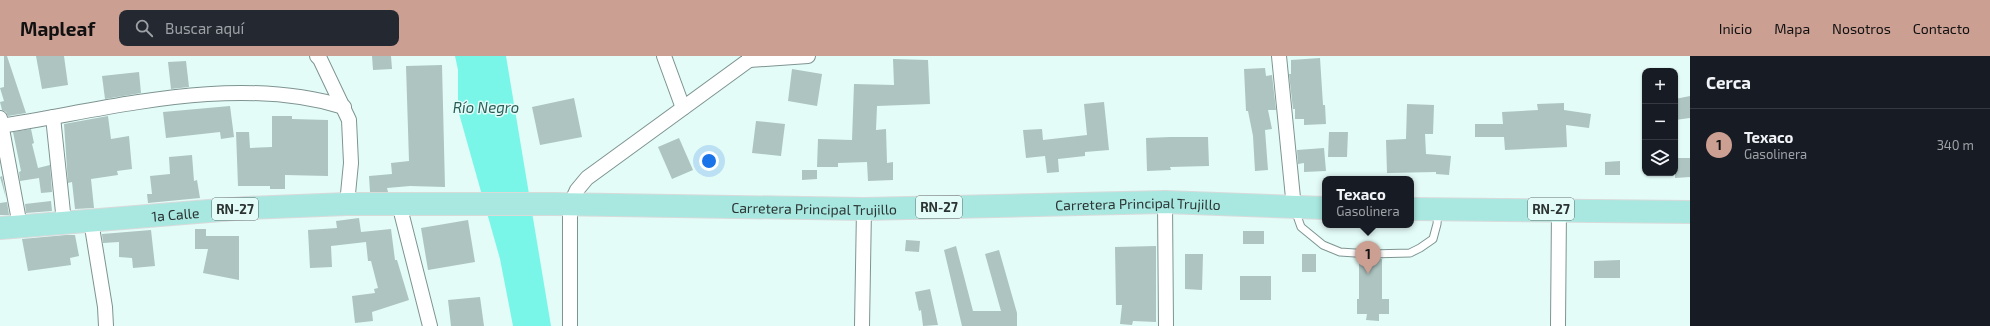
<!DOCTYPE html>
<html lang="es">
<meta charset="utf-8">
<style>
body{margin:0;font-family:"Exo 2",sans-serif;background:#242831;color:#f1f3f6}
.controls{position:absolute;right:12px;top:12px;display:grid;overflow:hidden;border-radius:8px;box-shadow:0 1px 3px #0004}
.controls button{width:36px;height:36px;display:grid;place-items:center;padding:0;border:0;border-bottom:1px solid #363941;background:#171b24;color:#f1f3f6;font:20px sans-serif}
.you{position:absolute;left:709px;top:105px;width:14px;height:14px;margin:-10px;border:3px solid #fff;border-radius:50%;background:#1a73e8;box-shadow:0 0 0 6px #1a73e833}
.badge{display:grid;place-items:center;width:26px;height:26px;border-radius:50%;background:#cc9f93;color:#111;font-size:13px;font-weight:700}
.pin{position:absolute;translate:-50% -33px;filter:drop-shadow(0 1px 2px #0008)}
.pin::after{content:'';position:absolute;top:21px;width:14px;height:12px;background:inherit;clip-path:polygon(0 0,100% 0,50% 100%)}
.popup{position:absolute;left:1322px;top:120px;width:92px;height:52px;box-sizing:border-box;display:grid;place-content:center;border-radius:8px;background:#171b24;filter:drop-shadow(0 1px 3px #0005);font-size:13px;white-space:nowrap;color:#9ea1a6}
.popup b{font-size:15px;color:#f1f3f6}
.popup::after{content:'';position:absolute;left:50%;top:100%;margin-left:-8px;border:8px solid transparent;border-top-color:#171b24}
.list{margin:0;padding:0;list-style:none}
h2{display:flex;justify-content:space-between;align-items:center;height:52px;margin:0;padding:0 16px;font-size:17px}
h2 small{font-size:13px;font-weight:400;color:#9ea1a6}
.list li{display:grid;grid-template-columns:26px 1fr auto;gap:12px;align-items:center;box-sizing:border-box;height:72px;padding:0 16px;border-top:1px solid #363941}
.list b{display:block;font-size:15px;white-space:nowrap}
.list p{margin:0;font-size:13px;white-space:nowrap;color:#9ea1a6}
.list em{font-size:13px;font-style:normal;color:#9ea1a6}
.icon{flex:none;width:22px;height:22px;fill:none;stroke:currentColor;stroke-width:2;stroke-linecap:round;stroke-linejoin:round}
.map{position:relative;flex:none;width:1690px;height:270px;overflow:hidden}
header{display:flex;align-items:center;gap:24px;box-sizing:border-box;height:56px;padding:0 20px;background:#cc9f93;color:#111}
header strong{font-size:19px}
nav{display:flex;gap:22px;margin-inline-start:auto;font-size:14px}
.search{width:280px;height:36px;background:#242831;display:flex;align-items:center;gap:10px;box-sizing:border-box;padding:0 14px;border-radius:8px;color:#9ea1a6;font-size:15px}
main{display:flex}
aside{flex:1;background:#171b24}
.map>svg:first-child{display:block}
.water{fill:#7af6e8}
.building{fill:#adc4c1}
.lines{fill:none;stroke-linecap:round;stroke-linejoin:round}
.lane-casing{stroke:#7e9491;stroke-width:9}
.street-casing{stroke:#7e9491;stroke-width:16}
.primary-casing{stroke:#d9dada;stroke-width:24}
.lane{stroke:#fff;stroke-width:7}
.street{stroke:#fff;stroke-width:14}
.primary{stroke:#a8e8e0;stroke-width:22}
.labels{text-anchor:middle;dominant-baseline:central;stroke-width:3;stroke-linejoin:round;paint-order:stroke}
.shield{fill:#e4fcf8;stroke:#62706e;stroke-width:1}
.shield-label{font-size:13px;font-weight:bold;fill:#2b3433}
.street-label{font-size:14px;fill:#2b3433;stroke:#e4fcf8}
.water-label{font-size:15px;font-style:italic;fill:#295e58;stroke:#e4fcf8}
</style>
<header>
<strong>Mapleaf</strong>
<div class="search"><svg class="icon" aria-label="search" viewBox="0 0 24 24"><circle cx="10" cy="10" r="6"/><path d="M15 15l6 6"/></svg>Buscar aquí</div>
<nav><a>Inicio</a><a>Mapa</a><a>Nosotros</a><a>Contacto</a></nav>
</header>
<main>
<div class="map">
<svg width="1690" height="270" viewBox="0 0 1690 270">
<rect width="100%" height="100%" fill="#e4fcf8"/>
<path class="water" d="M 455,0 L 506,0 L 551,270 L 513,270 L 500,203 L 458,54 L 458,14 Z"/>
<g class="building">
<path d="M 4,0 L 7,0 L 26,57 L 8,60 L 6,56 L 2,54 L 0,46 L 4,45 L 0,32 L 4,31 Z"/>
<path d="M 36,0 L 64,0 L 68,29 L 42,33 Z"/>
<path d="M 372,0 L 391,0 L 392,13 L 373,14 Z"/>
<path d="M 1320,2 L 1323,49 L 1325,49 L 1326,68 L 1304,69 L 1304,63 L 1295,63 L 1295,53 L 1293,53 L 1289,18 L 1291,18 L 1291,4 Z"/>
<path d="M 893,3 L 928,4 L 930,48 L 877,50 L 876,74 L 886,73 L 887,107 L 893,106 L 893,124 L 868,125 L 867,106 L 838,107 L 838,111 L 817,111 L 818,83 L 852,84 L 854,28 L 894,29 Z"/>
<path d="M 186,5 L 189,31 L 171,33 L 168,6 Z"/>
<path d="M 442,9 L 445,131 L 410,130 L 387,132 L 388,136 L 370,136 L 369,120 L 392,118 L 391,107 L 409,105 L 406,10 Z"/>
<path d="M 1265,12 L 1266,20 L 1272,19 L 1276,54 L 1268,54 L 1272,73 L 1265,74 L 1268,114 L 1255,115 L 1253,80 L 1248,55 L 1246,55 L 1244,13 Z"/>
<path d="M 792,13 L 822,18 L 817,50 L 788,45 Z"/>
<path d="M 139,16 L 141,37 L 105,43 L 102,20 Z"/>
<path d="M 1690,40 L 1690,62 L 1675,64 L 1675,43 Z"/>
<path d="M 574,42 L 582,81 L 540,89 L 532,51 Z"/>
<path d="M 1104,46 L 1109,94 L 1085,96 L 1085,100 L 1058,103 L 1059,116 L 1047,117 L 1045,100 L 1026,102 L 1023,74 L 1042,73 L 1043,84 L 1087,79 L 1084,48 Z"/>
<path d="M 1564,47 L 1564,54 L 1591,58 L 1589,72 L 1566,69 L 1567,91 L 1505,94 L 1504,81 L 1475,81 L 1475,68 L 1503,68 L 1502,56 L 1538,54 L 1537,48 Z"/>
<path d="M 1407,48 L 1434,49 L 1433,78 L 1425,78 L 1426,98 L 1451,100 L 1449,119 L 1436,118 L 1436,116 L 1387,117 L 1386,84 L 1406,83 Z"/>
<path d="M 230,50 L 234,81 L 221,83 L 220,76 L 166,82 L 163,56 Z"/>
<path d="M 108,60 L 111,83 L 129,80 L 132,113 L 117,115 L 118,119 L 91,123 L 94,152 L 75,153 L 72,126 L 68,127 L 64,68 Z"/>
<path d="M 272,60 L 292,60 L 292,63 L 328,64 L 328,120 L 285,119 L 285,133 L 270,133 L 270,130 L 238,130 L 236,76 L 249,76 L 250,92 L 272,91 Z"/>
<path d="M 756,65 L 785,68 L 781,100 L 752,97 Z"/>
<path d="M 31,73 L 34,87 L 32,88 L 38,112 L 50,109 L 52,136 L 41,137 L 39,122 L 20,125 L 19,116 L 21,115 L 13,76 Z"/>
<path d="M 1329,76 L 1348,76 L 1347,101 L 1328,101 Z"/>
<path d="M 1170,81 L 1208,81 L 1209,110 L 1170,111 L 1171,114 L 1147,115 L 1146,82 Z"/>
<path d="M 679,82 L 693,114 L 672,123 L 658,91 Z"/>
<path d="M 1324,92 L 1326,115 L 1304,116 L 1304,107 L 1298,108 L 1297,94 Z"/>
<path d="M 192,99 L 194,125 L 197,124 L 200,142 L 148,147 L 147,138 L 152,138 L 150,120 L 170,118 L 169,101 Z"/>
<path d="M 1675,102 L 1690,102 L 1690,121 L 1675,122 Z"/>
<path d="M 1620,105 L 1620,119 L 1605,119 L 1605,106 Z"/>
<path d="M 802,114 L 817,114 L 817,123 L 802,124 Z"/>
<path d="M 2,120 L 6,142 L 0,121 Z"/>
<path d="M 51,145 L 52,155 L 26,157 L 25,148 Z"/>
<path d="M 7,146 L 9,159 L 0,159 L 0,147 Z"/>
<path d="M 359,162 L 361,176 L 391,173 L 395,204 L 397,204 L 409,244 L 372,256 L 373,265 L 355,267 L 352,240 L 375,237 L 374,233 L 378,232 L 371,205 L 368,205 L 366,186 L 331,190 L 332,211 L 310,212 L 308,174 L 337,172 L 336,165 Z"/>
<path d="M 468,164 L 475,206 L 428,214 L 421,172 Z"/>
<path d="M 195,173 L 206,173 L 206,180 L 239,180 L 239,224 L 203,217 L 208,193 L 195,193 Z"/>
<path d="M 151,174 L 155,210 L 133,212 L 132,202 L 119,201 L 119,186 L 103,187 L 102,178 Z"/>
<rect x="1243" y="175" width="21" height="13"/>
<path d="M 66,179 L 75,179 L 79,200 L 70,202 L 71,209 L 28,215 L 22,183 Z"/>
<path d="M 906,184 L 920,185 L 919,196 L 905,195 Z"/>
<path d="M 956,190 L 973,255 L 1001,255 L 985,198 L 999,194 L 1017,257 L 1017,270 L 962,270 L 944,194 Z"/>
<path d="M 1156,190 L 1156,266 L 1133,265 L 1132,269 L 1120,268 L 1122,249 L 1116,249 L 1115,191 Z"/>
<path d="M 1185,198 L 1203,198 L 1202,234 L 1185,233 Z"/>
<rect x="1302" y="198" width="14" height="18"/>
<path d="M 1359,202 L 1382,203 L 1382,243 L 1389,243 L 1389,258 L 1379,258 L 1379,265 L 1366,264 L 1367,258 L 1357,258 L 1357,243 L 1359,243 Z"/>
<path d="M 1620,204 L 1620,222 L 1594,222 L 1594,205 Z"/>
<rect x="1240" y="220" width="31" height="24"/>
<path d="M 930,233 L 938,269 L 923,270 L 921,254 L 919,255 L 915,236 Z"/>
<path d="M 480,241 L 484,270 L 451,270 L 448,244 Z"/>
</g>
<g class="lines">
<defs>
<path id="lane" d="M 1295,154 L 1301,171 L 1323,189 L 1340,196 L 1370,198 L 1410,197 L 1420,192 L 1433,183 L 1437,168 L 1438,156"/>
<g id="street">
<path d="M 317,0 L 320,3 L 349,64 L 351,107 L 347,148"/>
<path d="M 664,0 L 683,52"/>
<path d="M 1279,0 L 1294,152"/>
<path d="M 749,4 L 808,0"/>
<path d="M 53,61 L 64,166"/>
<path d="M 0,62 L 20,170"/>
<path d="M 0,70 C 111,53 234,17 344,51"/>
<path d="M 1165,146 L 1166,270"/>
<path d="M 399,148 L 430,270"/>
<path d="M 91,165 L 105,251 L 106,270"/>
<path d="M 570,270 L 570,149 L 577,134 L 587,122 L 749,4 L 749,0"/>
<path d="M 862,270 L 864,153"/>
<path d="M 1558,270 L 1559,153"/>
</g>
<g id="primary">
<path d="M 1411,153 L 1690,156"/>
<path id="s1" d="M 0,172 L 246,152 L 347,148 L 553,148 L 864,153 L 1165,146 L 1325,152"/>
</g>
</defs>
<use href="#lane" class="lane-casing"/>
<use href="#street" class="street-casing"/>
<use href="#primary" class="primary-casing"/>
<use href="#lane" class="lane"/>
<use href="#street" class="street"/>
<use href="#primary" class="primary"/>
</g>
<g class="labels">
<g class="shield">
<rect x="916" y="140" width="46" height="22" rx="3"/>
<rect x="212" y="142" width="46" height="22" rx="3"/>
<rect x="1528" y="142" width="46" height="22" rx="3"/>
</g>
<g class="shield-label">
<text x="939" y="151">RN-27</text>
<text x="235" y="153">RN-27</text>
<text x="1551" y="153">RN-27</text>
</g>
<g class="street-label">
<text stroke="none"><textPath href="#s1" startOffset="1139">Carretera Principal Trujillo</textPath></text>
<text stroke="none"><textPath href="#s1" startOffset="815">Carretera Principal Trujillo</textPath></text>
<text stroke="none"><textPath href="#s1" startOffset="176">1a Calle</textPath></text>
</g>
<g class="water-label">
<text x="486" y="51">Río Negro</text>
</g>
</g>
</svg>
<div class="controls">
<button>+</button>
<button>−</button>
<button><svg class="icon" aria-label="layers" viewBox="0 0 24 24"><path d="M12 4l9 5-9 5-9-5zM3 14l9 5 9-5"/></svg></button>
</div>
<div class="you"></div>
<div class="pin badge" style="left:1368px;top:218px">1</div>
<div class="popup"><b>Texaco</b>Gasolinera</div>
</div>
<aside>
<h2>Cerca<small></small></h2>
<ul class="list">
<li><span class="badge">1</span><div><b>Texaco</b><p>Gasolinera</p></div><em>340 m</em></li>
</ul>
</aside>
</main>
